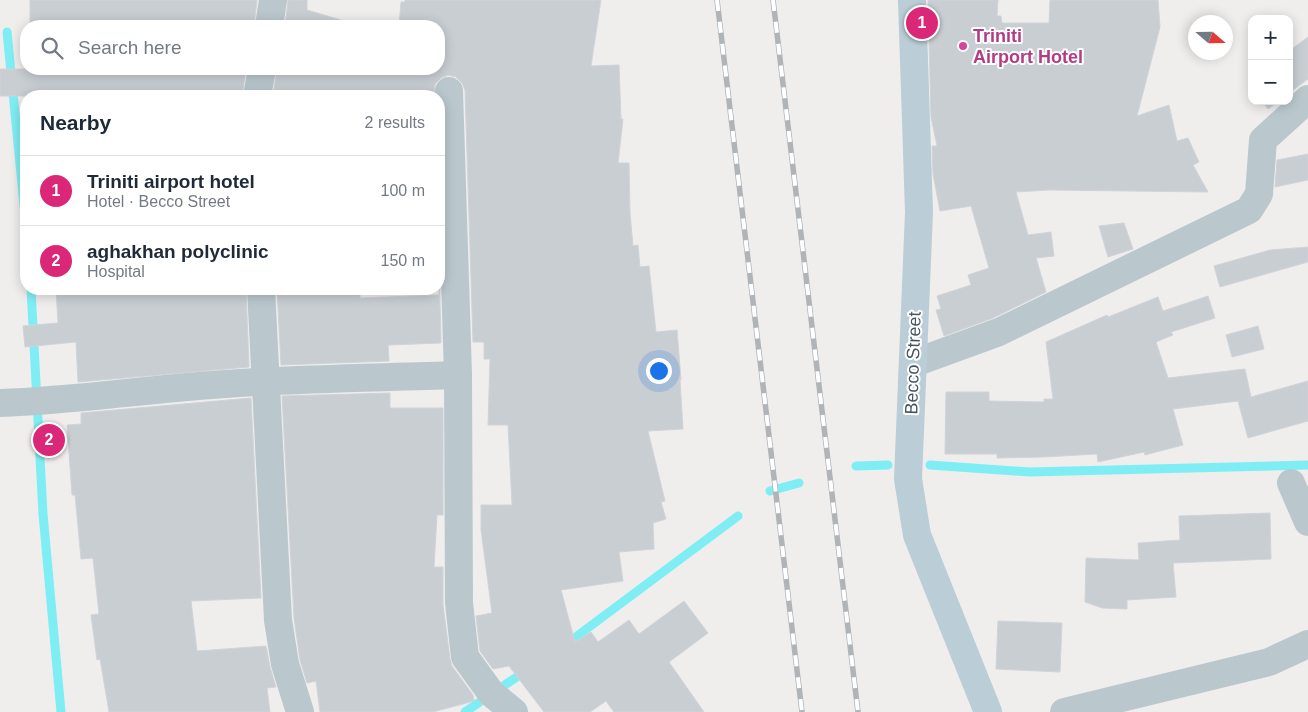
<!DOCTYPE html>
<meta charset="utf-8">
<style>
body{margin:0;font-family:Helvetica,sans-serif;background:#f6f6f7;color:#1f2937}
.controls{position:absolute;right:15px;top:15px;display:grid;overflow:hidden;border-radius:10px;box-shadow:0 2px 12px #0003}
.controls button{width:45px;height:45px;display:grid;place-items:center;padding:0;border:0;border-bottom:1px solid #e0e1e3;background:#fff;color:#1f2937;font:25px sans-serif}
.compass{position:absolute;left:1188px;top:15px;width:45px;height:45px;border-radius:50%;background:#fff;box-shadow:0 2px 12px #0003;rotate:110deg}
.you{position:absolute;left:658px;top:370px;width:18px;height:18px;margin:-12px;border:4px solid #fff;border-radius:50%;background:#1a73e8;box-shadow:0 0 0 8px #1a73e833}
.badge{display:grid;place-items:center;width:32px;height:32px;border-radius:50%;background:#db2777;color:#fff;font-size:16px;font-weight:700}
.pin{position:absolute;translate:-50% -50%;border:2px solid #fff;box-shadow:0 1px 5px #0006}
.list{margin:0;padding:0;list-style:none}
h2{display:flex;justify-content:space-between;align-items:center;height:65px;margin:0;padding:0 20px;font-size:21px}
h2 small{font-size:16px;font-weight:400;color:#747a83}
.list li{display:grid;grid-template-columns:32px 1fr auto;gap:15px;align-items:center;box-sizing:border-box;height:70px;padding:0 20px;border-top:1px solid #e0e1e3}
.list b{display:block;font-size:19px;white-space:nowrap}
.list p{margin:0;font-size:16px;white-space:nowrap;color:#747a83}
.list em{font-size:16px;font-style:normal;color:#747a83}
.icon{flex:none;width:28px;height:28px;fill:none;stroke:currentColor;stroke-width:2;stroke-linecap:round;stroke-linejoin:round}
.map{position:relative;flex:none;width:1308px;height:712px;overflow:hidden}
.search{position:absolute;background:#fff;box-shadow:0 2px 12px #0003;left:20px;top:20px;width:425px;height:55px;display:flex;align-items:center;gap:12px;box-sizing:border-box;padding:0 18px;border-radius:20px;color:#747a83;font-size:19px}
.panel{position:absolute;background:#fff;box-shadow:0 2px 12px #0003;left:20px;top:90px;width:425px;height:205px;border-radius:20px}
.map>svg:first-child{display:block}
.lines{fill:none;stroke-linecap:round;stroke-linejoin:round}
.stream{stroke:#7feef4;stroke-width:9}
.building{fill:#c9ced3;stroke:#d0d4da}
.street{stroke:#bac8ce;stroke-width:28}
.secondary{stroke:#bbcdd6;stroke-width:28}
.rail-casing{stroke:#afb4b8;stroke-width:5.5}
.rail{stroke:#fff;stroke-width:4;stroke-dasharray:11;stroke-linecap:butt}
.hotel-dot{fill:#d1479c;stroke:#fff;stroke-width:2}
.labels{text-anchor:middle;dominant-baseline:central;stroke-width:4;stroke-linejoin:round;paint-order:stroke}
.hotel-label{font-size:18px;font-weight:bold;fill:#b23c85;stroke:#fff;text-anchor:start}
.street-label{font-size:18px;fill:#44545c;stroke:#fff}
</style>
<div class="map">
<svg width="1308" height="712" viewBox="0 0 1308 712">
<rect width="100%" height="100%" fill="#f0eded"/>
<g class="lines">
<g class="stream">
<path d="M 7,32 L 26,225"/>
<path d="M 31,289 L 43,514 L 61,712"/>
<path d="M 930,465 L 1030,472 L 1308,465"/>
<path d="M 856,466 L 888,465"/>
<path d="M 770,491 L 799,483"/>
<path d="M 565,645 L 738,516"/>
<path d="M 465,712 L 527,670"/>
</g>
</g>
<g class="building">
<path d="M 30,0 L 257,0 L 254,26 L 245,26 L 246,22 L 170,26 L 30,26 Z"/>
<path d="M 288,0 L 307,0 L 307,10 L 341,20 L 340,26 L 285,26 Z"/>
<path d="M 405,0 L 601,0 L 591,66 L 619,65 L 621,119 L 623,119 L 618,163 L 629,163 L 630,213 L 633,246 L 638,245 L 640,267 L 649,266 L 656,332 L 677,330 L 681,380 L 680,380 L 683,429 L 648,431 L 665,501 L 661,502 L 666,519 L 653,523 L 654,549 L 619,552 L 623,581 L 561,590 L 575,642 L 591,632 L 598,642 L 629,620 L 639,634 L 684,601 L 708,633 L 669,662 L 704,712 L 614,712 L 606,701 L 590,712 L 544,712 L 509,666 L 493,669 L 480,651 L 476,616 L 492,613 L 481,530 L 481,505 L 512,505 L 508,425 L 488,425 L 490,359 L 484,359 L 484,342 L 473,342 L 465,90 L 462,83 L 456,77 L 448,75 L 441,78 L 435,84 L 434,96 L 273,96 L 277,69 L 439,69 L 439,26 L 399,26 L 401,2 L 405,2 Z"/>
<path d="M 928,0 L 998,0 L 997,16 L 1001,16 L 1002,23 L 1049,23 L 1050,0 L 1158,0 L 1160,27 L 1137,116 L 1169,105 L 1177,141 L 1188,138 L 1199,162 L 1193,165 L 1208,192 L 1049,190 L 1016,192 L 1028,235 L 1051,232 L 1054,256 L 1036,258 L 1046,292 L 993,318 L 944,336 L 936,310 L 941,309 L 937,296 L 971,285 L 968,275 L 989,268 L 971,206 L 940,211 L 933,174 L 932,146 L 937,146 L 931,117 Z"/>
<path d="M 1308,37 L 1308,79 L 1289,93 L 1289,51 Z"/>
<path d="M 0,69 L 246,69 L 242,96 L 0,96 Z"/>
<path d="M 1262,101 L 1279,101 L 1268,109 Z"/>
<path d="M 1308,154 L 1308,180 L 1275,187 L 1277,160 Z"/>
<path d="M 1124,223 L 1133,249 L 1108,257 L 1099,226 Z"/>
<path d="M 1308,247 L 1308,262 L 1220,287 L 1214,266 L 1270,250 Z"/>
<path d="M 439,261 L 441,343 L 388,345 L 389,361 L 281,365 L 277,289 L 360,289 L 360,298 L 439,295 Z"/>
<path d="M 56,289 L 246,289 L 249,367 L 78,382 L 76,342 L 25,347 L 23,326 L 58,323 Z"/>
<path d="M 1208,296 L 1215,318 L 1171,332 L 1173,335 L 1156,342 L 1168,378 L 1245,369 L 1251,397 L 1308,381 L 1308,421 L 1248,438 L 1238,401 L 1173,409 L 1183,445 L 1145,455 L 1144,452 L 1098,462 L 1097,454 L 1044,457 L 997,458 L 997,454 L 945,454 L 946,392 L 989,392 L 989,401 L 1044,402 L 1044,399 L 1053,399 L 1046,342 L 1107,315 L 1108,317 L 1158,297 L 1163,311 Z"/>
<path d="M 1258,326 L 1264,349 L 1232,357 L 1226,335 Z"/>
<path d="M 390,393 L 390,408 L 443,408 L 443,515 L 437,515 L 434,567 L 443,567 L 443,605 L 450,659 L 452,666 L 473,695 L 474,701 L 433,712 L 320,712 L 316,681 L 307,683 L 300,660 L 294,618 L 282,396 Z"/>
<path d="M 251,398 L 261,598 L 191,601 L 197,651 L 266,646 L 270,667 L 276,687 L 267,688 L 270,712 L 109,712 L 100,659 L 97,660 L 91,615 L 99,614 L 93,558 L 81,559 L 75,495 L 72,495 L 67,425 L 81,424 L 81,413 Z"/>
<path d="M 1270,513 L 1271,559 L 1173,563 L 1176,597 L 1127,600 L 1127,609 L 1102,608 L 1085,602 L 1086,558 L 1139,560 L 1138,543 L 1180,540 L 1179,516 Z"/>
<path d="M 998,621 L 1062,623 L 1060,672 L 996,669 Z"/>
</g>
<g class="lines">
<g class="street">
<path d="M 269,26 L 273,0"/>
<path d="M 449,91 L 458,375 L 459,603 L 465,657 L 491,693 L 514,712"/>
<path d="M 257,96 L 262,69"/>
<path d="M 261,289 L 278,620 L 285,664 L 300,712"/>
<path d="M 914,363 L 999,332 L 1249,210 L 1259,194 L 1263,140 L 1308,99"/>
<path d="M 0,403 C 71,401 141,390 212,385 C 294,378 376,378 458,375"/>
<path d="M 1291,483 L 1308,522"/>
<path d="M 1064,712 L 1269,662 L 1308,644"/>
</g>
<path class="secondary" d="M 912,0 L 919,212 L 908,479 L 917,535 L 988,712"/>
<defs>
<g id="rail">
<path d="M 717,0 L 802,712"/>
<path d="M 773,0 L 858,712"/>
</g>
</defs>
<use href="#rail" class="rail-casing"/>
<use href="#rail" class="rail"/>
</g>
<circle class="hotel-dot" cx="963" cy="46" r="5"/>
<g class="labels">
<g class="hotel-label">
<text x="973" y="36">Triniti<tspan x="973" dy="21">Airport Hotel</tspan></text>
</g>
<g class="street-label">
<text transform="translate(913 363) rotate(-88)">Becco Street</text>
</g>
</g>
</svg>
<div class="controls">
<button>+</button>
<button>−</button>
</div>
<svg class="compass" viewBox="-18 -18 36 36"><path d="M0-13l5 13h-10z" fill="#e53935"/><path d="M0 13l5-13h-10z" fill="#747a83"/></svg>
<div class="you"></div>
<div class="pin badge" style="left:922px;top:23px">1</div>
<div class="pin badge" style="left:49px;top:440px">2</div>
<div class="search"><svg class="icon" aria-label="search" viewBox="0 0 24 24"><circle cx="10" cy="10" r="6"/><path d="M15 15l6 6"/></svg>Search here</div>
<section class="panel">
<h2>Nearby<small>2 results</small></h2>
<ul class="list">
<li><span class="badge">1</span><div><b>Triniti airport hotel</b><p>Hotel · Becco Street</p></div><em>100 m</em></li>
<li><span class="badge">2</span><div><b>aghakhan polyclinic</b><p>Hospital</p></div><em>150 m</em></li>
</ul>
</section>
</div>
